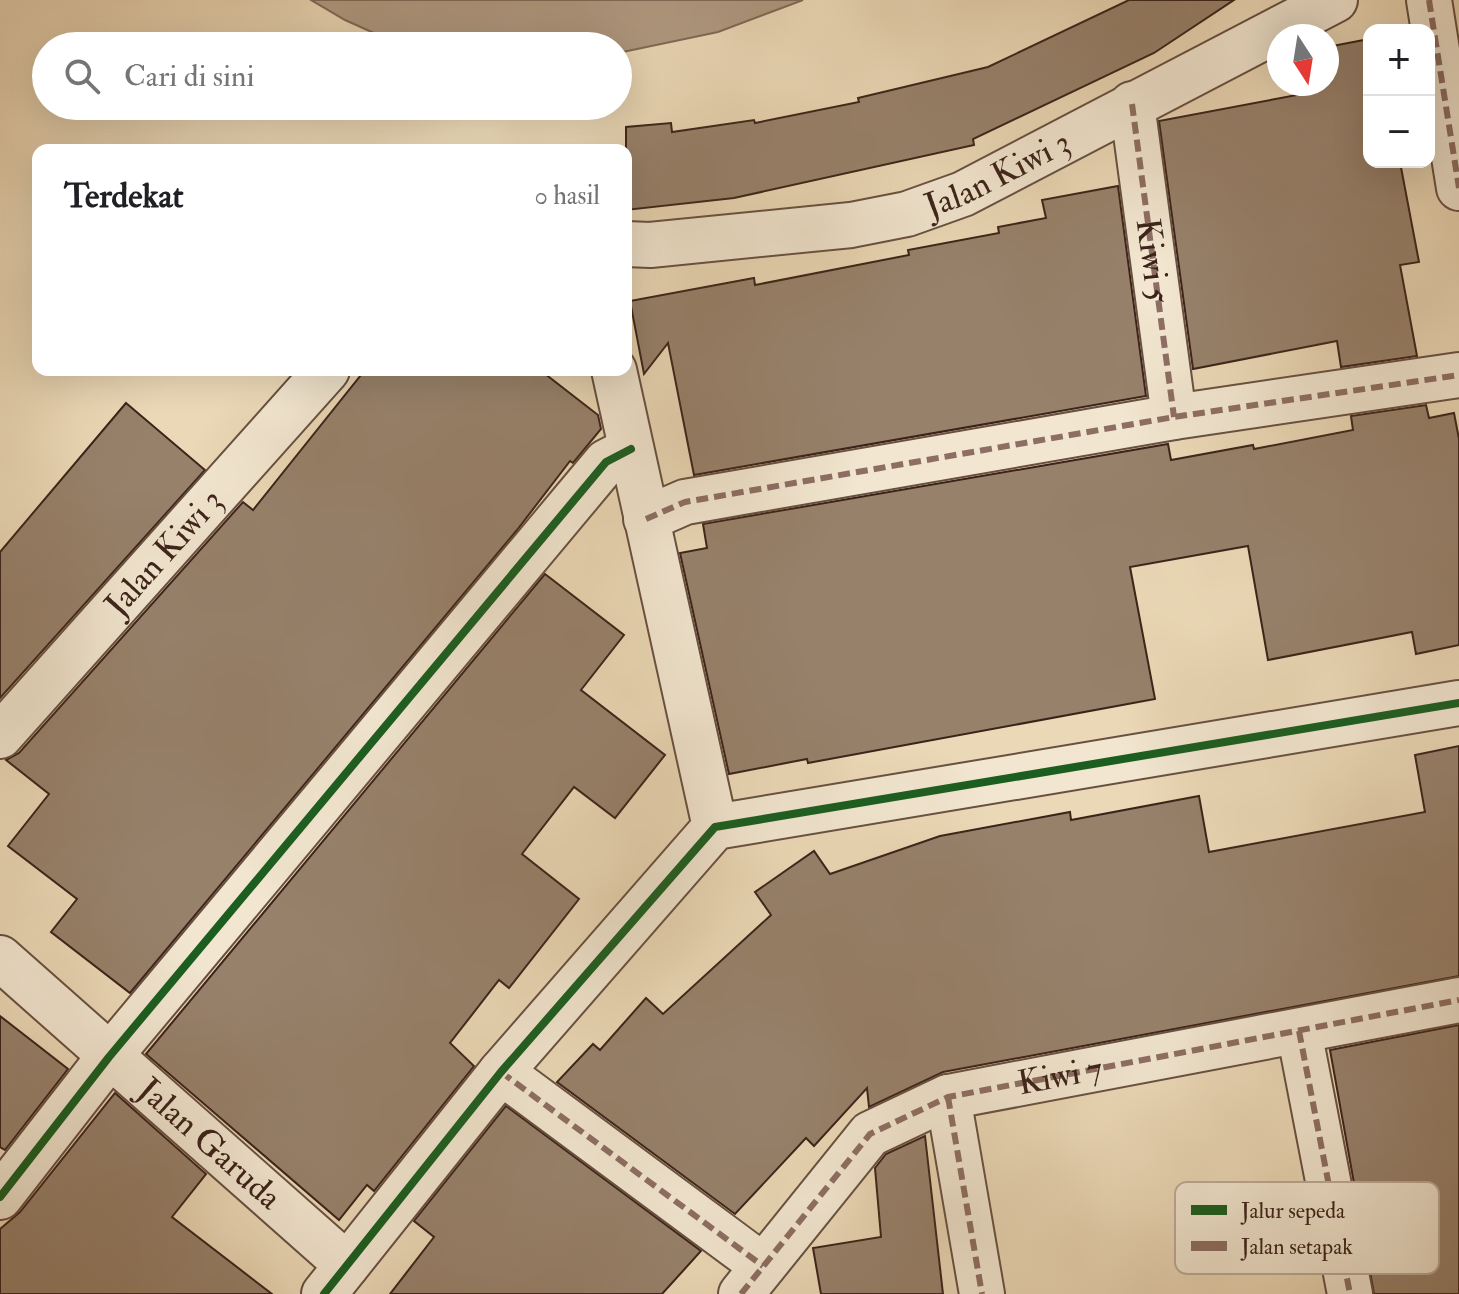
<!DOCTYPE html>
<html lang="id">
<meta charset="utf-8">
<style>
body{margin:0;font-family:"IM FELL Double Pica",serif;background:#f2f2f2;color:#202124}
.controls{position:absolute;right:24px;top:24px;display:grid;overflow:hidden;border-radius:16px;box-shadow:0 8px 32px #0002}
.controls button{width:72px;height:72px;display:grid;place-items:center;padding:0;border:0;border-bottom:2px solid #e0e0e0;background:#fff;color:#202124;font:40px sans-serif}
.compass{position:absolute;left:1267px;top:24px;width:72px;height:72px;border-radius:50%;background:#fff;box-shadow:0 8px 32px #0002;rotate:168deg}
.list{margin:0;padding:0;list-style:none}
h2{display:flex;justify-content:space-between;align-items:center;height:104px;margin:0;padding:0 32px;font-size:34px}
h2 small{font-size:26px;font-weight:400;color:#757577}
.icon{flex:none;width:44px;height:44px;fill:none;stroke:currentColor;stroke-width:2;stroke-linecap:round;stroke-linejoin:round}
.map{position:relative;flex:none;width:1459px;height:1294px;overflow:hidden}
.search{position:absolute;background:#fff;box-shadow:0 8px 32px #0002;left:32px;top:32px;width:600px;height:88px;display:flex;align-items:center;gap:20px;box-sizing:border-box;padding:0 28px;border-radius:44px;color:#757577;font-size:30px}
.panel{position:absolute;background:#fff;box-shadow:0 8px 32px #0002;left:32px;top:144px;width:600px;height:232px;border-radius:16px}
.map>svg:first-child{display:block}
.water{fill:#b09a81;stroke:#826a58;stroke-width:2}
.building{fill:#97816b;stroke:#3c231a;stroke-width:2}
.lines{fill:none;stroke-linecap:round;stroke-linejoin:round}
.minor-casing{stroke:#685041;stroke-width:48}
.minor{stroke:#f2e6d0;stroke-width:44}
.quiet{stroke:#8d6e63;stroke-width:6;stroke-dasharray:12 6;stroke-linecap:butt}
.cycleway-casing{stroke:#f2e6d0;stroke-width:13}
.cycleway{stroke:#1b5e20;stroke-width:8}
.labels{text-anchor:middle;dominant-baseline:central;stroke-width:8;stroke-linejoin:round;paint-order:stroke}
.street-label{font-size:34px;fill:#3c231a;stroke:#f2e6d0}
.key{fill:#f2e6d0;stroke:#bbac99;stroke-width:2}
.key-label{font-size:22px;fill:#3c231a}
</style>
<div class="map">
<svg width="1459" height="1294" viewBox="0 0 1459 1294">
<rect width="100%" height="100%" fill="#ebd8b6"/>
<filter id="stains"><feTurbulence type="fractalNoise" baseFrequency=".0025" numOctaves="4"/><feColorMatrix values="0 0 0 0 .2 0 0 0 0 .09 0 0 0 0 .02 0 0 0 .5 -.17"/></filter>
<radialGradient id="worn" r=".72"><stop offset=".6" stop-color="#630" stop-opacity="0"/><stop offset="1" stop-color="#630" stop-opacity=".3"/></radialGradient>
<path class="water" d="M 311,0 L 803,0 L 718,32 L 618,53 L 618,46 L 403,46 L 345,20 Z"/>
<g class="building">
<path d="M 1129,0 L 1234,0 L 1154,53 L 973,139 L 974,145 L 734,198 L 626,210 L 626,127 L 671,123 L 672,132 L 754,120 L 755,123 L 859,102 L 858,98 L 988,67 Z"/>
<path d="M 1369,39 L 1369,162 L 1400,162 L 1419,262 L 1400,265 L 1417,356 L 1341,367 L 1337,341 L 1193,369 L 1159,121 L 1297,95 L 1295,84 L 1327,84 L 1327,47 Z"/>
<path d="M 1118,186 L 1146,396 L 694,475 L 668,343 L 644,374 L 630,301 L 754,278 L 755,285 L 909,255 L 908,250 L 999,233 L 998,227 L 1046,218 L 1042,200 Z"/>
<path d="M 365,370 L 540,370 L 598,415 L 601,429 L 573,463 L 570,461 L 517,530 L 130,993 L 51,932 L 77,899 L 8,846 L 49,794 L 6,760 L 19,753 L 243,502 L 253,510 Z"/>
<path d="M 126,403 L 205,470 L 0,698 L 0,552 Z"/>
<path d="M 1426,405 L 1429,418 L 1454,413 L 1459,439 L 1459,645 L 1416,654 L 1412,632 L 1268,660 L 1248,546 L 1130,567 L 1155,699 L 808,763 L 807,759 L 729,774 L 680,553 L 707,548 L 703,524 L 1168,444 L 1171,460 L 1253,445 L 1254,449 L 1353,430 L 1351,416 Z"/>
<path d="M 545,574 L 624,635 L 581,690 L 665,755 L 615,818 L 574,787 L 522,854 L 579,899 L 509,988 L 499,980 L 450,1043 L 474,1066 L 374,1191 L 367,1185 L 339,1220 L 146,1054 Z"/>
<path d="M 1459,746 L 1459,976 L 943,1072 L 869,1107 L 867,1088 L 814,1146 L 806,1138 L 735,1214 L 557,1082 L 593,1044 L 600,1050 L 646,998 L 663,1014 L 771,915 L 755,892 L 814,851 L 830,874 L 940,836 L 1070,812 L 1071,820 L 1199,796 L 1209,852 L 1425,812 L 1415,755 Z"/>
<path d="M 0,1016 L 68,1069 L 5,1150 L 0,1147 Z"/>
<path d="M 1459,1025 L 1459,1294 L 1374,1294 L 1330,1050 Z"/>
<path d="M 115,1093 L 206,1174 L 172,1217 L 272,1294 L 0,1294 L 0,1229 L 20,1212 Z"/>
<path d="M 506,1106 L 701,1251 L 662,1294 L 390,1294 L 434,1237 L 414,1221 Z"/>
<path d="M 925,1136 L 943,1294 L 821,1294 L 813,1248 L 881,1237 L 875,1168 L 886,1154 Z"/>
</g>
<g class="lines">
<defs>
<g id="minor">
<path d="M 1429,0 L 1459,188"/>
<path d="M 1132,104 L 1174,417"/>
<path id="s1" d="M 626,244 L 650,245 L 851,225 L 907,214 L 963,194 L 1335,0"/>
<path d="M 614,370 L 715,827"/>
<path d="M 646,519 L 685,502 L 1174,417 L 1459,375"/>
<path id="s2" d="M 0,736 L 327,370"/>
<path id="s3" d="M 0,958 L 347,1265"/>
<path d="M 1299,1031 L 1350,1294"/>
<path d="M 501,1072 L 763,1266"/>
<path d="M 948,1097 L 982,1294"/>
<path d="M 0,1197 L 109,1057 L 606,462 L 631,449"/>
<path d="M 324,1294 L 501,1072 L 715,827 L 1459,703"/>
<path id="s4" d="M 741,1294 L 870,1134 L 948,1097 L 1459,1000"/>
</g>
</defs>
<use href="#minor" class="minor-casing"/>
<use href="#minor" class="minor"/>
<g class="quiet">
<path d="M 1429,0 L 1459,188"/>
<path id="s5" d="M 1132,104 L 1174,417"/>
<path d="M 646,519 L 685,502 L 1174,417 L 1459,375"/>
<path d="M 1299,1031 L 1350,1294"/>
<path d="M 501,1072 L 763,1266"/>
<path d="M 948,1097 L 982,1294"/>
<path d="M 741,1294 L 870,1134 L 948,1097 L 1459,1000"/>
</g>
<defs>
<g id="cycleway">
<path d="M 0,1197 L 109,1057 L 606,462 L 631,449"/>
<path d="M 324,1294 L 501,1072 L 715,827 L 1459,703"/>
</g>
</defs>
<use href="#cycleway" class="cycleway-casing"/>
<use href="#cycleway" class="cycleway"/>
</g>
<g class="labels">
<g class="street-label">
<text stroke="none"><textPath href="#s1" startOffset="382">Jalan Kiwi 3</textPath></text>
<text stroke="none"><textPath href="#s5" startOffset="158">Kiwi 5</textPath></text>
<text stroke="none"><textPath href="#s2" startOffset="246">Jalan Kiwi 3</textPath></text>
<text stroke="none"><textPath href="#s4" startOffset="406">Kiwi 7</textPath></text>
<text stroke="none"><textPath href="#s3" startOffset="280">Jalan Garuda</textPath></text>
</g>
</g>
<rect x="1175" y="1182" width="264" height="92" rx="12" class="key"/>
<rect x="1191" y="1205" width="36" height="10" fill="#1b5e20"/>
<rect x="1191" y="1241" width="36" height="10" fill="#8d6e63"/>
<g class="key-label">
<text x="1241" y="1218">Jalur sepeda</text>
<text x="1241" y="1254">Jalan setapak</text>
</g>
<rect width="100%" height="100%" filter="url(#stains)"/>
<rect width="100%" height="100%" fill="url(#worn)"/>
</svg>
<div class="controls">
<button>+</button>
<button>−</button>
</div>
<svg class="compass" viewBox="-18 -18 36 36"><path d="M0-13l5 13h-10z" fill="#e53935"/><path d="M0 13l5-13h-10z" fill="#757577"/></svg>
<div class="search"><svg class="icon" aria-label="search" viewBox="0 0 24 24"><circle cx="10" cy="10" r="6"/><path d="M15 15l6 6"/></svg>Cari di sini</div>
<section class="panel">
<h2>Terdekat<small>0 hasil</small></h2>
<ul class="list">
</ul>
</section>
</div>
